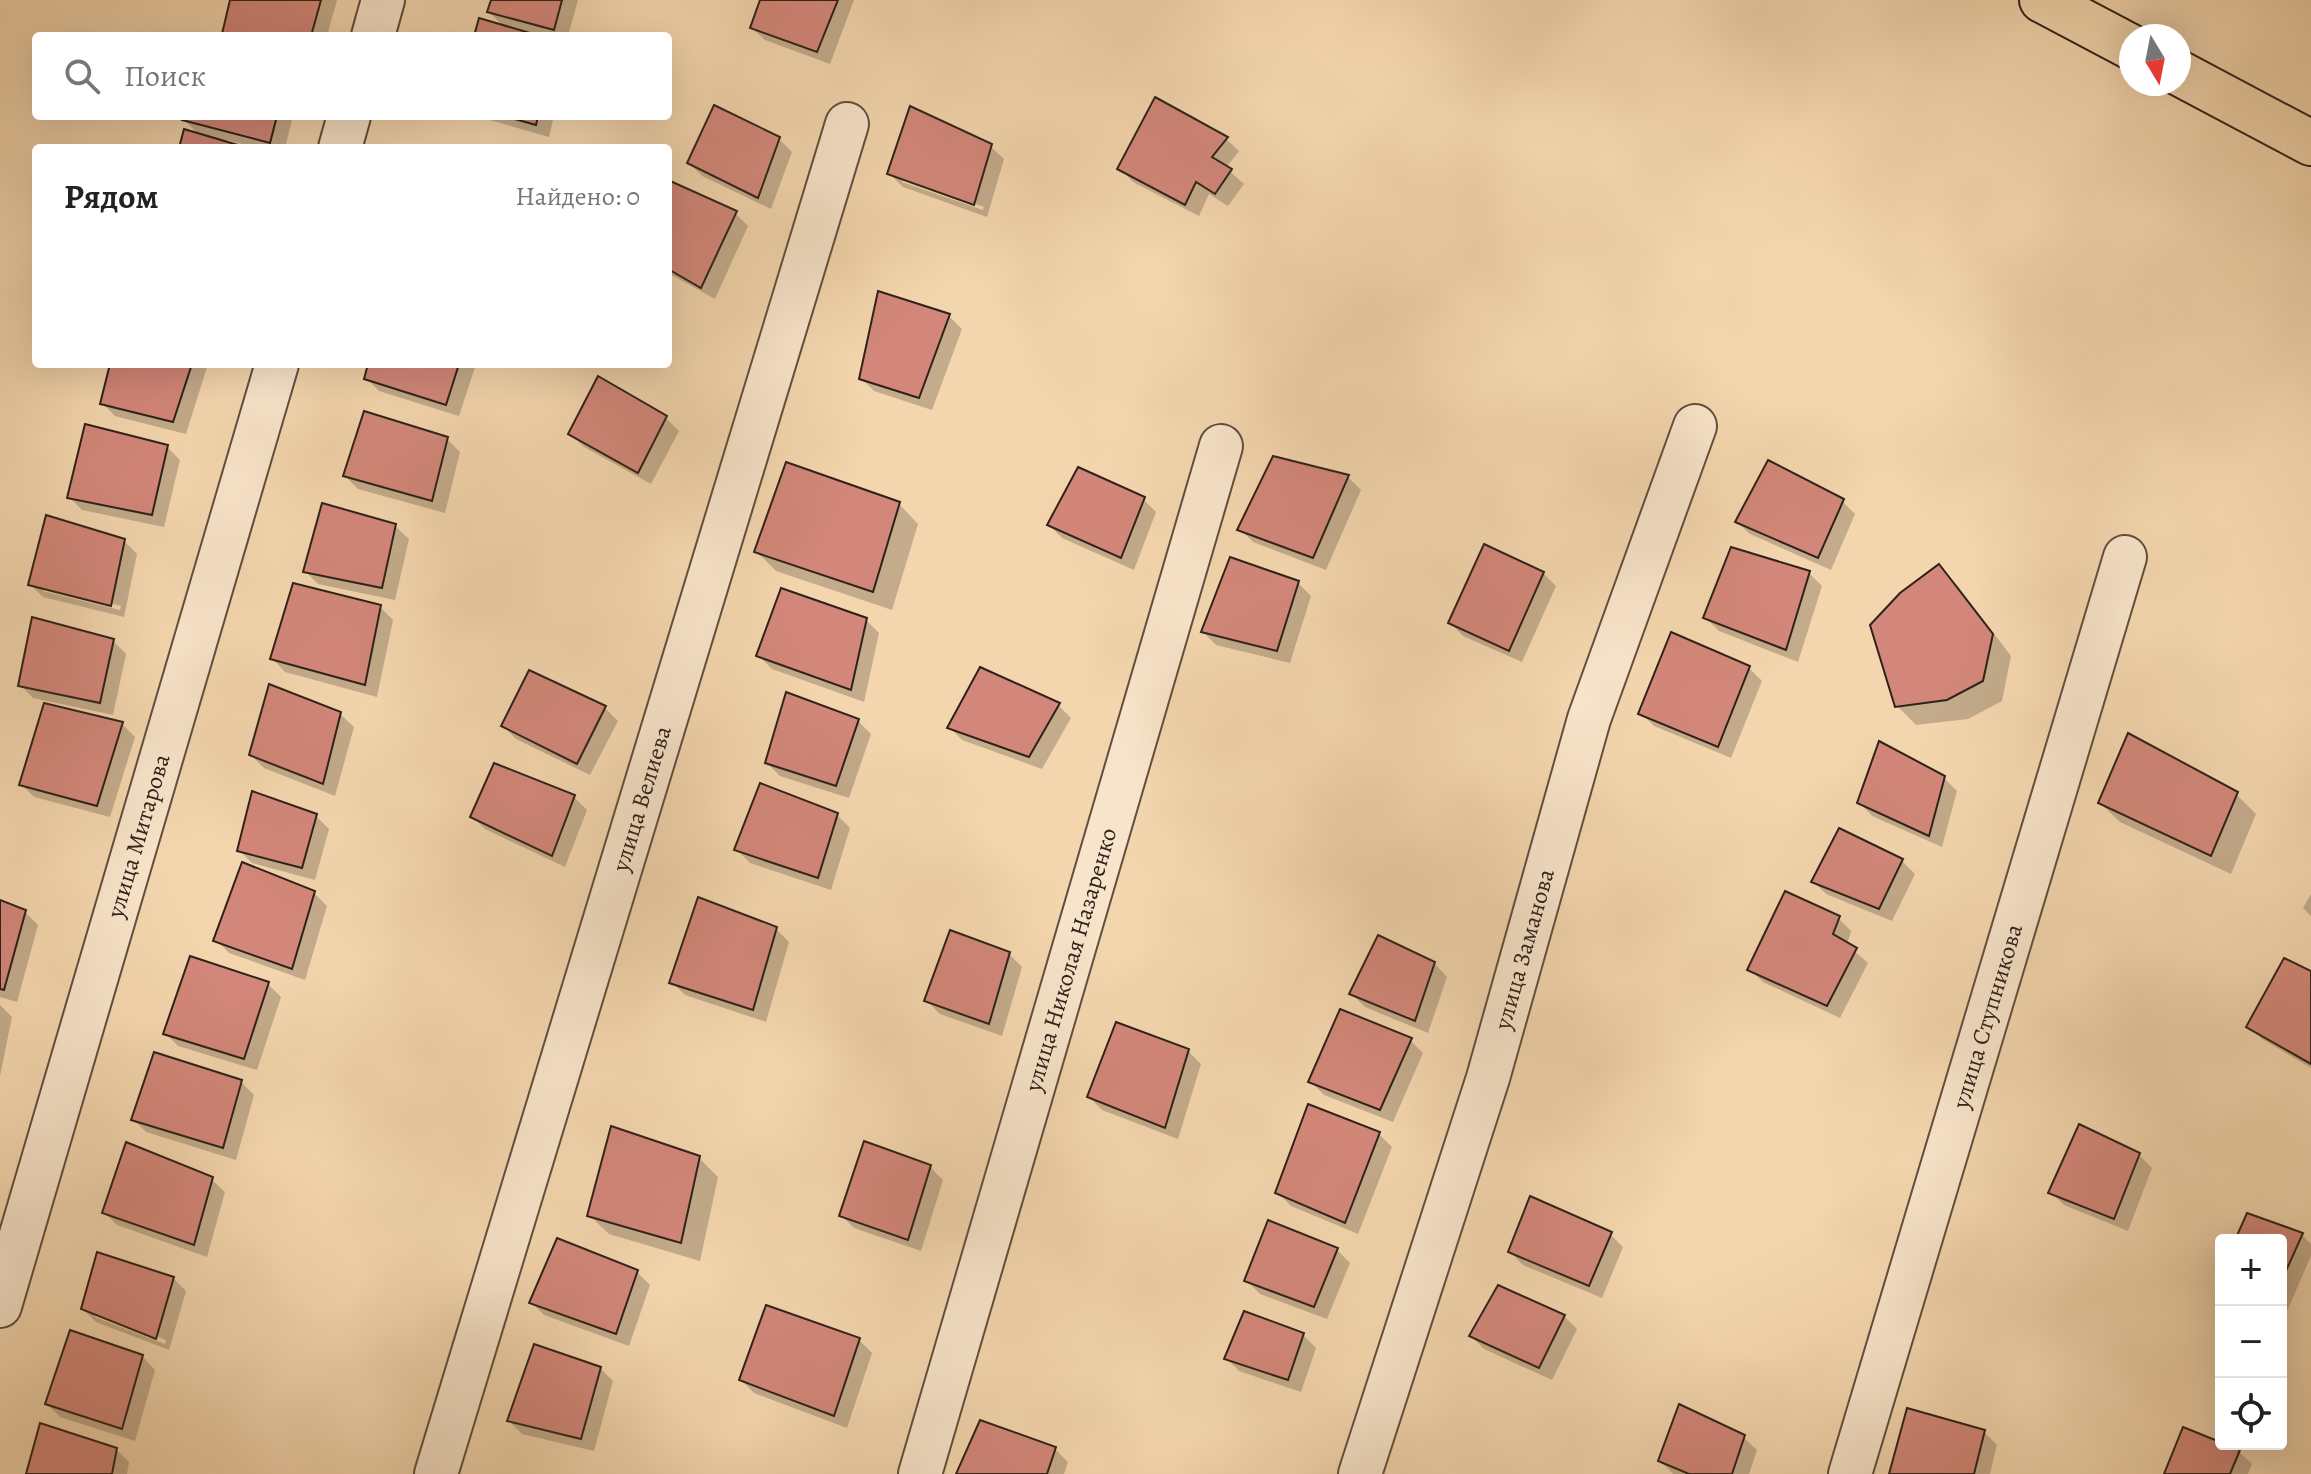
<!DOCTYPE html>
<html lang="ru">
<meta charset="utf-8">
<style>
body{margin:0;font-family:Alegreya,serif;background:#f2f2f2;color:#222}
.controls{position:absolute;right:24px;bottom:24px;display:grid;overflow:hidden;border-radius:8px;box-shadow:0 8px 32px #0002}
.controls button{width:72px;height:72px;display:grid;place-items:center;padding:0;border:0;border-bottom:2px solid #e0e0e0;background:#fff;color:#222;font:40px sans-serif}
.compass{position:absolute;left:2119px;top:24px;width:72px;height:72px;border-radius:50%;background:#fff;box-shadow:0 8px 32px #0002;rotate:170deg}
.list{margin:0;padding:0;list-style:none}
h2{display:flex;justify-content:space-between;align-items:center;height:104px;margin:0;padding:0 32px;font-size:34px}
h2 small{font-size:26px;font-weight:400;color:#767676}
.icon{flex:none;width:44px;height:44px;fill:none;stroke:currentColor;stroke-width:2;stroke-linecap:round;stroke-linejoin:round}
.map{position:relative;flex:none;width:2311px;height:1474px;overflow:hidden}
.search{position:absolute;background:#fff;box-shadow:0 8px 32px #0002;left:32px;top:32px;width:640px;height:88px;display:flex;align-items:center;gap:20px;box-sizing:border-box;padding:0 28px;border-radius:8px;color:#767676;font-size:30px}
.panel{position:absolute;background:#fff;box-shadow:0 8px 32px #0002;left:32px;top:144px;width:640px;height:224px;border-radius:8px}
.map>svg:first-child{display:block}
.shadow{fill:#0003;fill-rule:evenodd}
.building{fill:#d3877a;stroke:#2d221a;stroke-width:2}
.lines{fill:none;stroke-linecap:round;stroke-linejoin:round}
.street-casing{stroke:#5f4f3f;stroke-width:46}
.highway-casing{stroke:#2d221a;stroke-width:48}
.street{stroke:#f8e4ca;stroke-width:42}
.highway{stroke:#f4d6ae;stroke-width:44}
.labels{text-anchor:middle;dominant-baseline:central;stroke-width:8;stroke-linejoin:round;paint-order:stroke}
.street-label{font-size:24px;fill:#2d221a;stroke:#f8e4ca}
</style>
<div class="map">
<svg width="2311" height="1474" viewBox="0 0 2311 1474">
<rect width="100%" height="100%" fill="#f4d6ae"/>
<filter id="stains"><feTurbulence type="fractalNoise" baseFrequency=".0025" numOctaves="4"/><feColorMatrix values="0 0 0 0 .2 0 0 0 0 .09 0 0 0 0 .02 0 0 0 .5 -.17"/></filter>
<radialGradient id="worn" r=".72"><stop offset=".6" stop-color="#630" stop-opacity="0"/><stop offset="1" stop-color="#630" stop-opacity=".3"/></radialGradient>
<g class="shadow">
<path d="M 232,0 L 337,0 L 327,36 L 226,36 Z"/>
<path d="M 493,0 L 578,0 L 568,36 L 476,36 L 505,28 L 489,12 Z"/>
<path d="M 763,0 L 854,0 L 830,64 L 765,40 L 752,28 Z"/>
<path d="M 185,116 L 293,116 L 285,148 L 257,148 L 227,140 L 226,144 L 241,148 L 181,148 L 201,137 L 184,120 Z"/>
<path d="M 476,116 L 554,116 L 549,137 Z"/>
<path d="M 779,139 L 792,152 L 771,209 L 702,176 L 689,163 Z"/>
<path d="M 1226,139 L 1239,151 L 1226,168 L 1244,184 L 1228,206 L 1209,194 L 1199,216 L 1133,182 L 1120,168 Z"/>
<path d="M 990,146 L 1004,159 L 987,217 L 903,187 L 890,174 ZM 902,177 L 984,207 L 983,210 L 902,182 Z"/>
<path d="M 668,182 L 735,213 L 748,226 L 715,299 L 668,273 Z"/>
<path d="M 880,294 L 949,316 L 962,329 L 932,410 L 874,391 L 861,378 Z"/>
<path d="M 112,364 L 208,364 L 186,434 L 115,416 L 102,403 Z"/>
<path d="M 370,364 L 476,364 L 459,416 L 379,391 L 366,378 Z"/>
<path d="M 666,418 L 679,431 L 651,484 L 584,447 L 570,434 Z"/>
<path d="M 447,439 L 460,452 L 445,513 L 358,489 L 345,476 Z"/>
<path d="M 167,447 L 180,460 L 164,527 L 82,510 L 69,497 Z"/>
<path d="M 1348,477 L 1361,490 L 1326,570 L 1253,542 L 1240,529 Z"/>
<path d="M 1143,499 L 1156,512 L 1134,570 L 1062,538 L 1049,525 Z"/>
<path d="M 1842,501 L 1855,514 L 1831,570 L 1750,534 L 1737,522 Z"/>
<path d="M 899,504 L 918,524 L 892,610 L 776,571 L 756,551 Z"/>
<path d="M 395,526 L 409,539 L 395,600 L 318,584 L 305,571 Z"/>
<path d="M 124,541 L 137,554 L 124,617 L 43,597 L 30,584 ZM 43,587 L 121,606 L 120,610 L 43,591 Z"/>
<path d="M 1939,566 L 1958,586 L 2011,656 L 2002,701 L 1968,719 L 1916,725 L 1897,706 Z"/>
<path d="M 1543,573 L 1556,586 L 1522,662 L 1463,636 L 1450,623 Z"/>
<path d="M 1809,573 L 1822,586 L 1798,662 L 1719,631 L 1706,618 Z"/>
<path d="M 1298,583 L 1311,596 L 1290,663 L 1216,645 L 1203,632 Z"/>
<path d="M 380,607 L 393,620 L 377,697 L 285,672 L 272,658 Z"/>
<path d="M 866,620 L 879,633 L 864,702 L 772,669 L 759,656 Z"/>
<path d="M 113,641 L 126,654 L 113,715 L 33,698 L 20,685 Z"/>
<path d="M 1749,668 L 1762,681 L 1731,758 L 1654,726 L 1641,713 Z"/>
<path d="M 1058,705 L 1071,718 L 1042,769 L 962,740 L 949,727 Z"/>
<path d="M 605,708 L 618,721 L 590,775 L 516,739 L 503,726 Z"/>
<path d="M 340,714 L 354,727 L 335,796 L 264,768 L 251,755 Z"/>
<path d="M 858,721 L 871,734 L 849,798 L 780,776 L 767,763 Z"/>
<path d="M 122,724 L 135,737 L 110,817 L 34,797 L 21,784 Z"/>
<path d="M 1944,778 L 1957,791 L 1942,847 L 1872,816 L 1859,802 Z"/>
<path d="M 2236,794 L 2256,814 L 2231,874 L 2120,822 L 2100,803 Z"/>
<path d="M 574,797 L 587,810 L 565,867 L 485,829 L 472,816 Z"/>
<path d="M 837,815 L 850,828 L 831,890 L 750,863 L 737,850 Z"/>
<path d="M 316,816 L 329,829 L 315,880 L 252,863 L 239,850 Z"/>
<path d="M 1902,861 L 1915,874 L 1892,921 L 1826,894 L 1813,881 Z"/>
<path d="M 314,893 L 327,906 L 305,980 L 229,953 L 216,940 Z"/>
<path d="M 2311,894 L 2311,916 L 2303,908 Z"/>
<path d="M 0,902 L 25,912 L 38,925 L 17,1002 L 0,997 Z"/>
<path d="M 1838,918 L 1851,931 L 1847,945 L 1868,963 L 1840,1018 L 1763,982 L 1750,969 Z"/>
<path d="M 776,929 L 789,942 L 766,1022 L 685,995 L 672,982 Z"/>
<path d="M 1009,954 L 1022,967 L 1002,1036 L 940,1014 L 927,1001 Z"/>
<path d="M 1434,963 L 1447,977 L 1428,1033 L 1365,1007 L 1352,994 Z"/>
<path d="M 2311,973 L 2311,1068 L 2262,1039 L 2249,1026 Z"/>
<path d="M 268,984 L 281,997 L 257,1070 L 178,1046 L 165,1033 Z"/>
<path d="M 0,1005 L 12,1017 L 0,1076 Z"/>
<path d="M 1410,1040 L 1423,1053 L 1393,1122 L 1324,1095 L 1311,1082 Z"/>
<path d="M 1188,1051 L 1201,1064 L 1178,1139 L 1102,1110 L 1089,1097 Z"/>
<path d="M 241,1082 L 254,1095 L 236,1160 L 146,1132 L 133,1119 Z"/>
<path d="M 1379,1134 L 1392,1147 L 1358,1234 L 1291,1206 L 1278,1193 Z"/>
<path d="M 2139,1155 L 2152,1168 L 2128,1231 L 2064,1205 L 2051,1192 Z"/>
<path d="M 699,1158 L 718,1177 L 700,1261 L 609,1234 L 589,1215 Z"/>
<path d="M 930,1167 L 943,1180 L 921,1251 L 854,1228 L 841,1215 Z"/>
<path d="M 211,1179 L 225,1192 L 207,1257 L 117,1225 L 104,1212 Z"/>
<path d="M 1610,1234 L 1623,1247 L 1602,1298 L 1523,1265 L 1510,1252 Z"/>
<path d="M 2302,1235 L 2311,1244 L 2311,1256 L 2287,1311 L 2281,1310 L 2281,1240 L 2238,1240 Z"/>
<path d="M 1337,1250 L 1350,1263 L 1327,1319 L 1260,1294 L 1247,1281 Z"/>
<path d="M 637,1272 L 650,1285 L 629,1346 L 544,1315 L 531,1302 Z"/>
<path d="M 173,1278 L 186,1291 L 169,1350 L 96,1322 L 83,1309 ZM 95,1313 L 166,1340 L 165,1344 L 95,1317 Z"/>
<path d="M 767,1308 L 859,1340 L 872,1353 L 847,1428 L 754,1393 L 741,1380 Z"/>
<path d="M 1564,1316 L 1577,1329 L 1552,1380 L 1484,1349 L 1471,1336 Z"/>
<path d="M 1303,1335 L 1316,1348 L 1301,1392 L 1239,1371 L 1226,1358 Z"/>
<path d="M 142,1356 L 155,1370 L 135,1441 L 60,1417 L 47,1404 Z"/>
<path d="M 600,1368 L 613,1381 L 594,1451 L 522,1434 L 509,1421 Z"/>
<path d="M 1984,1432 L 1997,1445 L 1990,1474 L 1891,1474 Z"/>
<path d="M 1743,1437 L 1757,1450 L 1749,1474 L 1673,1474 L 1660,1461 Z"/>
<path d="M 116,1449 L 129,1462 L 127,1474 L 28,1474 Z"/>
<path d="M 1055,1449 L 1068,1462 L 1064,1474 L 958,1474 Z"/>
<path d="M 2239,1452 L 2252,1464 L 2248,1474 L 2166,1474 Z"/>
</g>
<g class="building">
<path d="M 230,0 L 321,0 L 311,36 L 227,36 L 222,34 Z"/>
<path d="M 491,0 L 562,0 L 554,30 L 487,12 Z"/>
<path d="M 760,0 L 838,0 L 817,52 L 750,28 Z"/>
<path d="M 479,18 L 540,36 L 474,36 Z"/>
<path d="M 1155,97 L 1228,137 L 1212,157 L 1232,169 L 1215,194 L 1196,182 L 1185,205 L 1117,169 Z"/>
<path d="M 714,105 L 780,137 L 758,198 L 687,163 Z"/>
<path d="M 910,106 L 992,144 L 974,205 L 887,174 Z"/>
<path d="M 183,116 L 277,116 L 270,143 L 182,120 Z"/>
<path d="M 504,116 L 538,116 L 536,125 Z"/>
<path d="M 184,129 L 248,148 L 179,148 Z"/>
<path d="M 668,180 L 737,211 L 701,288 L 668,269 Z"/>
<path d="M 878,291 L 950,314 L 919,398 L 859,379 Z"/>
<path d="M 110,364 L 192,364 L 173,422 L 100,404 Z"/>
<path d="M 368,364 L 459,364 L 446,405 L 364,379 Z"/>
<path d="M 598,376 L 667,416 L 638,473 L 568,434 Z"/>
<path d="M 364,411 L 448,437 L 432,501 L 343,476 Z"/>
<path d="M 85,424 L 168,445 L 152,515 L 67,498 Z"/>
<path d="M 1273,456 L 1349,475 L 1313,558 L 1237,530 Z"/>
<path d="M 1768,460 L 1844,499 L 1818,558 L 1735,522 Z"/>
<path d="M 786,462 L 900,502 L 873,592 L 754,552 Z"/>
<path d="M 1078,467 L 1145,497 L 1121,558 L 1047,525 Z"/>
<path d="M 322,503 L 396,524 L 382,588 L 303,572 Z"/>
<path d="M 46,515 L 125,539 L 111,606 L 28,585 Z"/>
<path d="M 1484,544 L 1544,572 L 1509,651 L 1448,623 Z"/>
<path d="M 1731,547 L 1810,571 L 1786,650 L 1703,618 Z"/>
<path d="M 1230,557 L 1299,581 L 1277,651 L 1201,632 Z"/>
<path d="M 1939,564 L 1993,634 L 1983,681 L 1947,700 L 1895,707 L 1870,625 L 1900,593 Z"/>
<path d="M 293,583 L 381,605 L 365,685 L 270,659 Z"/>
<path d="M 781,588 L 867,618 L 851,690 L 756,656 Z"/>
<path d="M 32,617 L 114,639 L 100,703 L 18,686 Z"/>
<path d="M 1671,632 L 1750,666 L 1718,747 L 1638,714 Z"/>
<path d="M 980,667 L 1060,703 L 1029,757 L 947,728 Z"/>
<path d="M 529,670 L 606,706 L 577,764 L 501,726 Z"/>
<path d="M 269,684 L 341,712 L 323,784 L 249,755 Z"/>
<path d="M 786,692 L 859,719 L 836,786 L 765,763 Z"/>
<path d="M 44,703 L 123,722 L 97,806 L 19,785 Z"/>
<path d="M 2128,733 L 2238,792 L 2211,856 L 2098,803 Z"/>
<path d="M 1879,741 L 1945,776 L 1929,836 L 1857,803 Z"/>
<path d="M 494,763 L 575,795 L 552,856 L 470,817 Z"/>
<path d="M 760,783 L 838,813 L 818,878 L 734,850 Z"/>
<path d="M 252,791 L 317,814 L 302,868 L 237,851 Z"/>
<path d="M 1839,828 L 1903,859 L 1879,909 L 1811,882 Z"/>
<path d="M 242,862 L 315,891 L 292,969 L 213,941 Z"/>
<path d="M 1785,891 L 1840,916 L 1833,934 L 1857,948 L 1827,1006 L 1747,970 Z"/>
<path d="M 698,897 L 777,927 L 753,1010 L 669,983 Z"/>
<path d="M 0,900 L 26,910 L 4,990 L 0,989 Z"/>
<path d="M 950,930 L 1010,952 L 989,1024 L 924,1001 Z"/>
<path d="M 1378,935 L 1435,962 L 1415,1021 L 1349,994 Z"/>
<path d="M 190,956 L 269,982 L 244,1059 L 163,1034 Z"/>
<path d="M 2284,958 L 2311,971 L 2311,1064 L 2246,1027 Z"/>
<path d="M 1340,1009 L 1412,1038 L 1380,1110 L 1308,1082 Z"/>
<path d="M 1116,1022 L 1189,1049 L 1165,1128 L 1087,1097 Z"/>
<path d="M 154,1052 L 242,1080 L 223,1148 L 131,1120 Z"/>
<path d="M 1308,1104 L 1380,1132 L 1345,1223 L 1275,1193 Z"/>
<path d="M 2079,1124 L 2140,1153 L 2114,1219 L 2048,1193 Z"/>
<path d="M 611,1126 L 700,1156 L 681,1243 L 587,1216 Z"/>
<path d="M 864,1141 L 931,1165 L 908,1240 L 839,1216 Z"/>
<path d="M 126,1142 L 213,1177 L 194,1245 L 102,1213 Z"/>
<path d="M 1530,1196 L 1612,1232 L 1589,1286 L 1508,1252 Z"/>
<path d="M 2247,1213 L 2303,1233 L 2281,1282 L 2281,1240 L 2235,1240 Z"/>
<path d="M 1268,1220 L 1338,1248 L 1314,1307 L 1244,1281 Z"/>
<path d="M 557,1238 L 638,1270 L 616,1334 L 529,1303 Z"/>
<path d="M 97,1252 L 174,1277 L 156,1339 L 81,1309 Z"/>
<path d="M 1498,1285 L 1565,1315 L 1539,1368 L 1469,1336 Z"/>
<path d="M 766,1305 L 860,1338 L 834,1416 L 739,1380 Z"/>
<path d="M 1244,1311 L 1304,1333 L 1288,1380 L 1224,1359 Z"/>
<path d="M 70,1330 L 143,1355 L 122,1429 L 45,1404 Z"/>
<path d="M 534,1344 L 601,1367 L 581,1439 L 507,1421 Z"/>
<path d="M 1679,1404 L 1745,1435 L 1732,1474 L 1689,1474 L 1658,1461 Z"/>
<path d="M 1907,1408 L 1985,1430 L 1974,1474 L 1889,1474 Z"/>
<path d="M 980,1420 L 1056,1447 L 1047,1474 L 956,1474 Z"/>
<path d="M 40,1423 L 117,1448 L 112,1474 L 26,1474 Z"/>
<path d="M 2183,1427 L 2240,1450 L 2230,1474 L 2164,1474 Z"/>
</g>
<g class="lines">
<defs>
<g id="street">
<path d="M 373,36 L 383,0"/>
<path d="M 340,148 L 349,116"/>
<path id="s1" d="M 0,1306 L 277,364"/>
<path id="s2" d="M 436,1474 L 847,124"/>
<path id="s3" d="M 920,1474 L 1221,446"/>
<path id="s4" d="M 1360,1474 L 1488,1078 L 1589,719 L 1695,426"/>
<path id="s5" d="M 1850,1474 L 2125,557"/>
</g>
<g id="highway">
<path d="M 2042,0 L 2131,47"/>
<path d="M 2179,73 L 2311,143"/>
</g>
</defs>
<use href="#street" class="street-casing"/>
<use href="#highway" class="highway-casing"/>
<use href="#street" class="street"/>
<use href="#highway" class="highway"/>
</g>
<g class="labels">
<g class="street-label">
<text stroke="none"><textPath href="#s2" startOffset="706">улица Велиева</textPath></text>
<text stroke="none"><textPath href="#s1" startOffset="490">улица Митарова</textPath></text>
<text stroke="none"><textPath href="#s4" startOffset="550">улица Заманова</textPath></text>
<text stroke="none"><textPath href="#s3" startOffset="536">улица Николая Назаренко</textPath></text>
<text stroke="none"><textPath href="#s5" startOffset="478">улица Ступникова</textPath></text>
</g>
</g>
<rect width="100%" height="100%" filter="url(#stains)"/>
<rect width="100%" height="100%" fill="url(#worn)"/>
</svg>
<div class="controls">
<button>+</button>
<button>−</button>
<button><svg class="icon" aria-label="locate" viewBox="0 0 24 24"><circle cx="12" cy="12" r="6"/><path d="M12 2v4M12 18v4M2 12h4M18 12h4"/></svg></button>
</div>
<svg class="compass" viewBox="-18 -18 36 36"><path d="M0-13l5 13h-10z" fill="#e53935"/><path d="M0 13l5-13h-10z" fill="#767676"/></svg>
<div class="search"><svg class="icon" aria-label="search" viewBox="0 0 24 24"><circle cx="10" cy="10" r="6"/><path d="M15 15l6 6"/></svg>Поиск</div>
<section class="panel">
<h2>Рядом<small>Найдено: 0</small></h2>
<ul class="list">
</ul>
</section>
</div>
